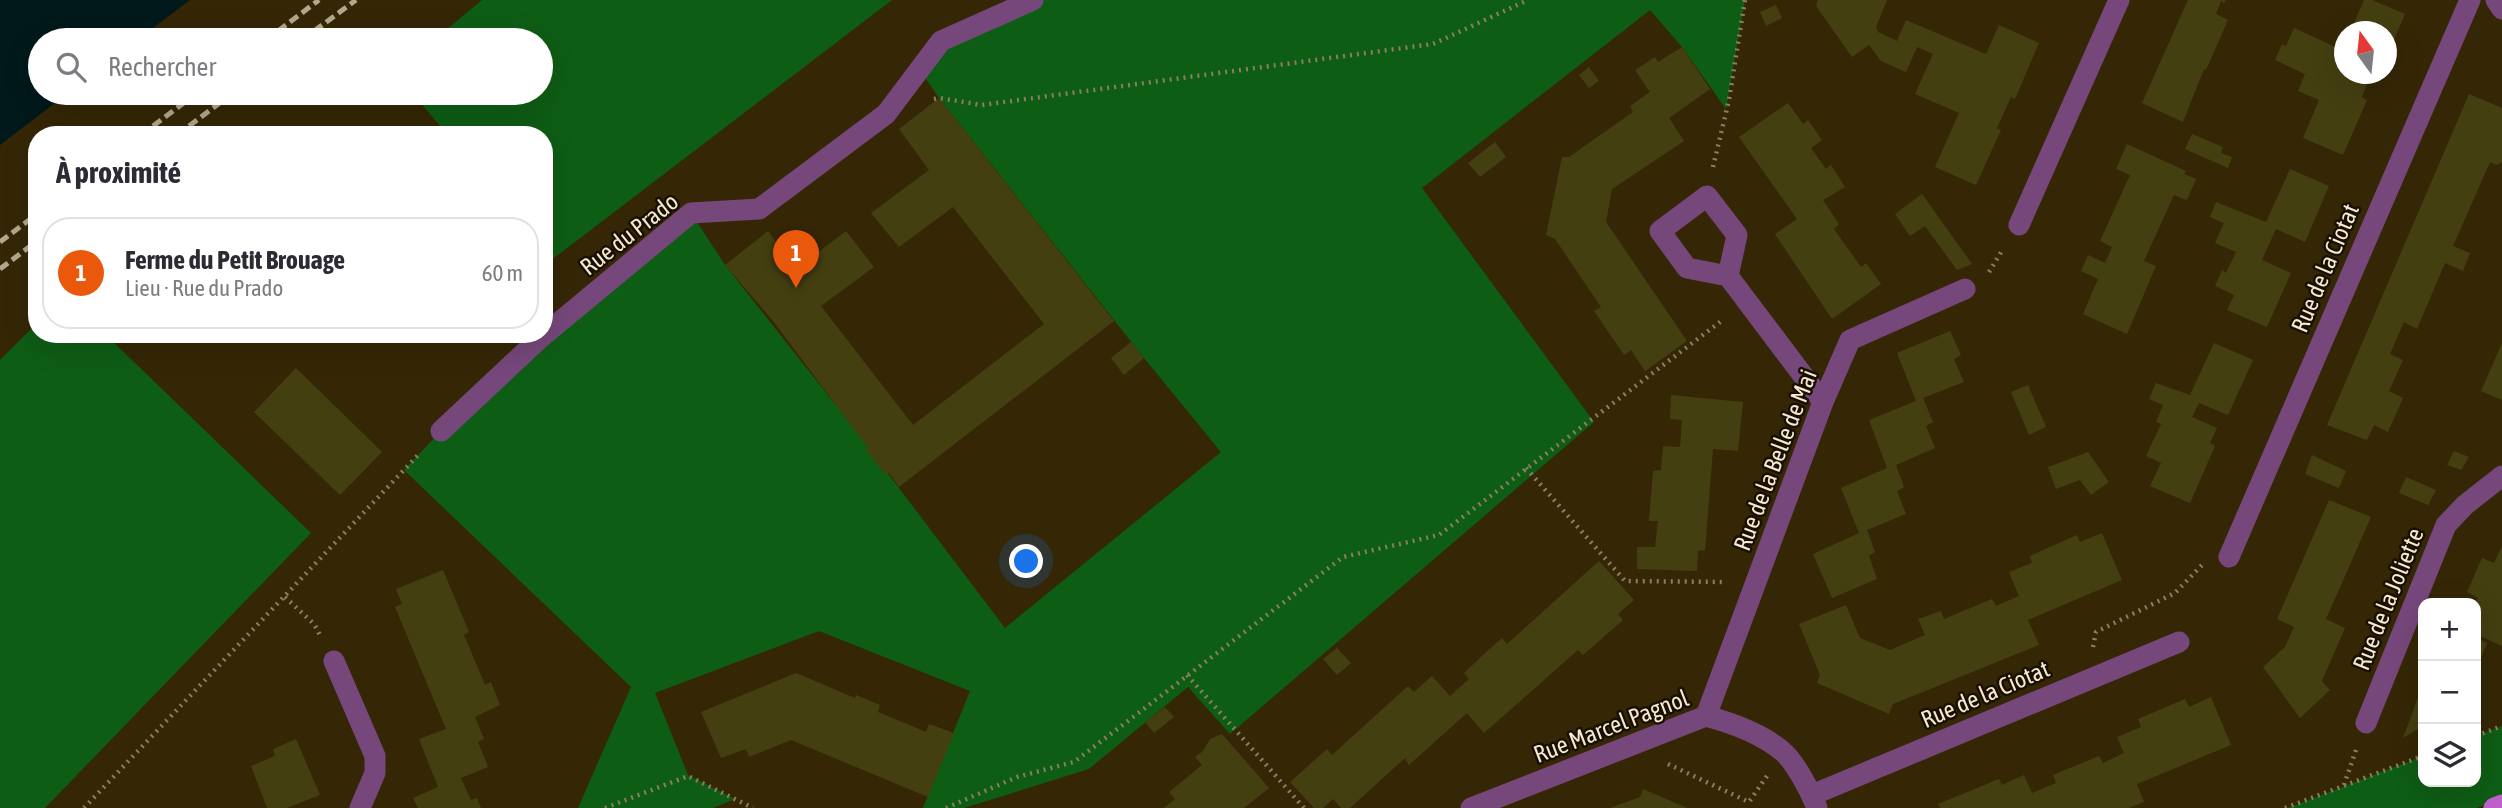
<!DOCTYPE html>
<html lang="fr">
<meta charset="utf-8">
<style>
body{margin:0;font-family:"Asap Condensed",sans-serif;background:#f7f7f7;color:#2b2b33}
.controls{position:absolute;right:21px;bottom:21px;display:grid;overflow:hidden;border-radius:14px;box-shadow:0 7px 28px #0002}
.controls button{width:63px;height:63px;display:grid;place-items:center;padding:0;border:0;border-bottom:2px solid #e1e1e2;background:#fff;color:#2b2b33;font:35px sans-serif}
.compass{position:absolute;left:2334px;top:21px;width:63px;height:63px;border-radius:50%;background:#fff;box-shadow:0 7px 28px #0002;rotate:345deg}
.you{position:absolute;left:1027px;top:562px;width:24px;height:24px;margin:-18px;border:5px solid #fff;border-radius:50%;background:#1a73e8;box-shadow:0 0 0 10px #1a73e833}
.badge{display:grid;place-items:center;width:46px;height:46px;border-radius:50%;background:#ea580c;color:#fff;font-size:23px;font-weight:700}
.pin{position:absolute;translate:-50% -58px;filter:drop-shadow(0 2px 4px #0008)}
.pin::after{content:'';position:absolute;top:37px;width:24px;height:21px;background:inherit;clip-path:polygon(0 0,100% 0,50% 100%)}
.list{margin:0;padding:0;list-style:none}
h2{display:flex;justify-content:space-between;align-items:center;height:91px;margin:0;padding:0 28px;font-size:30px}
h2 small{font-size:23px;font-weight:400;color:#7c7c81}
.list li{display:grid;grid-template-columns:46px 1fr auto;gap:21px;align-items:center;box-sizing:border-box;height:112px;margin:0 14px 14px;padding:0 14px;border:2px solid #e1e1e2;border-radius:28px}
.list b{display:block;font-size:26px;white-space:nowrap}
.list p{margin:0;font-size:23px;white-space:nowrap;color:#7c7c81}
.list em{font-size:23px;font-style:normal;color:#7c7c81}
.icon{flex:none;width:38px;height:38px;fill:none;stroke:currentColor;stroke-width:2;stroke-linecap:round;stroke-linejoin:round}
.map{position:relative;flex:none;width:2502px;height:808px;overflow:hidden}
.search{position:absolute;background:#fff;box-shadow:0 7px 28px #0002;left:28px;top:28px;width:525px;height:77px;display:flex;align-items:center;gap:18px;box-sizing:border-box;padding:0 24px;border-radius:38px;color:#7c7c81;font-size:26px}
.panel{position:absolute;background:#fff;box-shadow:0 7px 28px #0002;left:28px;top:126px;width:525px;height:217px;border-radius:28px}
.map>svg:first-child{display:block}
.green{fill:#0e5d15}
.water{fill:#01191b}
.building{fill:#443f11}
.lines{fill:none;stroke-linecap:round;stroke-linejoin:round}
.path{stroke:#8a7d61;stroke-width:4.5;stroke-dasharray:2 5;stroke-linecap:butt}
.minor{stroke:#76477b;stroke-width:21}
.major{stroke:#c15fcb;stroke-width:21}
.rail{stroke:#b3a78d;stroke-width:5;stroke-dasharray:10 5;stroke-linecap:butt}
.labels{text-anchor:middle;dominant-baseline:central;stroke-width:5;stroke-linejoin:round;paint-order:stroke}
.street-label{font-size:24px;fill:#f5e9d3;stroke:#191002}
</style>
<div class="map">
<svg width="2502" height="808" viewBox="0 0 2502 808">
<rect width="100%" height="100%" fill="#352706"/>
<g class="green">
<path d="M 482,0 L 892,0 L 554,258 L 544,246 L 544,135 L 448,135 L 412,93 L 541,93 L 541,40 L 434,40 Z"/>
<path d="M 1033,0 L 1745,0 L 1726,109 L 1682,47 L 1650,10 L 1422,188 L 1594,422 L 1230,734 L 1188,687 L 1089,769 L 964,808 L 923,808 L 970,691 L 819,631 L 655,693 L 688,775 L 735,799 L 713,808 L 578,808 L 631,687 L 404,470 L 441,431 L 691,213 L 725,265 L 839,409 L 1005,628 L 1221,452 L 1144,358 L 939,98 L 920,70 L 941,41 Z"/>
<path d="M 37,323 L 37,334 L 105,334 L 311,533 L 45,808 L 0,808 L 0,360 Z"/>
<path d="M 2502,726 L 2502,799 L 2476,808 L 2288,808 L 2423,756 L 2423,782 L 2476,782 L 2476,736 Z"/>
</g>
<path class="water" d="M 0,0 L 190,0 L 137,40 L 40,40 L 40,93 L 68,93 L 0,145 Z"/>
<g class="building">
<path d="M 1818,0 L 1887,0 L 1876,27 L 1878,32 L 1897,41 L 1906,20 L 1986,54 L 1999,25 L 2039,43 L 2015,99 L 2011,97 L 1997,128 L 2001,130 L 1976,185 L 1935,167 L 1959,113 L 1915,94 L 1933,54 L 1917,47 L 1906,72 L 1881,61 L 1869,45 L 1852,57 L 1816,6 Z"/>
<path d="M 2188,0 L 2226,0 L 2224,3 L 2221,1 L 2216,14 L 2228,20 L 2206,70 L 2204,69 L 2183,122 L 2142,103 Z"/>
<path d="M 2364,0 L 2372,0 L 2405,14 L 2387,56 L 2386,32 L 2350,32 Z"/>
<path d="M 1776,5 L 1782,18 L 1766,26 L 1760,12 Z"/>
<path d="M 2294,28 L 2342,50 L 2344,44 L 2344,74 L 2368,81 L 2362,97 L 2367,100 L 2343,155 L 2303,138 L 2319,100 L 2298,91 L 2305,74 L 2275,60 L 2282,44 L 2286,46 Z"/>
<path d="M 1682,47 L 1710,89 L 1669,118 L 1684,141 L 1612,189 L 1606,222 L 1687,341 L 1645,371 L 1631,350 L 1624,355 L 1594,311 L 1601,307 L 1555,239 L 1546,235 L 1562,157 L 1569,157 L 1633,112 L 1630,106 L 1650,92 L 1635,70 L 1655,57 L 1658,62 Z"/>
<path d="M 1589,67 L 1599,81 L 1589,88 L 1579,75 Z"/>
<path d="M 2469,94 L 2502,108 L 2502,162 L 2497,165 L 2490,162 L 2453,246 L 2470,253 L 2463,271 L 2445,263 L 2417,329 L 2404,322 L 2390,354 L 2403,360 L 2389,391 L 2403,398 L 2388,432 L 2374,425 L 2367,440 L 2327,425 Z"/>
<path d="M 939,98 L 1114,321 L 899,487 L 889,473 L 886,475 L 866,450 L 868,448 L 773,321 L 725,265 L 768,231 L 796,269 L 846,231 L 874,267 L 821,306 L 913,425 L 1044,324 L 953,207 L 899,247 L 871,213 L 929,170 L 899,129 Z"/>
<path d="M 1788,103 L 1803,124 L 1808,120 L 1822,140 L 1811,148 L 1826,169 L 1831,165 L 1845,187 L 1823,200 L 1839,224 L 1834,229 L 1861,267 L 1866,263 L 1881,284 L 1832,319 L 1775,234 L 1797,219 L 1739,137 Z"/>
<path d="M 2192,134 L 2223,147 L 2221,153 L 2232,157 L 2228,168 L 2185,149 Z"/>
<path d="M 1495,142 L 1506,157 L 1480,177 L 1468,163 Z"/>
<path d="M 2127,144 L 2186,171 L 2184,174 L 2196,179 L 2187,200 L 2174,195 L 2144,261 L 2156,266 L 2127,334 L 2083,314 L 2098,279 L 2081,271 L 2088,255 L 2105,263 L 2112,247 L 2100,241 L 2130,175 L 2116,169 Z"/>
<path d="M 2290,169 L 2329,186 L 2305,242 L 2276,229 L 2262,260 L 2291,273 L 2267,327 L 2227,310 L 2234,295 L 2215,286 L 2222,270 L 2226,273 L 2236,252 L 2215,243 L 2224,223 L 2210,217 L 2216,202 L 2266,222 Z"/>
<path d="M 1922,194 L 1972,264 L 1957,270 L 1925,226 L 1910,236 L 1895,214 Z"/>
<path d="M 1950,331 L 1961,355 L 1954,359 L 1964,382 L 1923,398 L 1933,422 L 1926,426 L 1935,448 L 1896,465 L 1904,487 L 1897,491 L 1906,514 L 1867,530 L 1875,552 L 1869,556 L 1877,579 L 1832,598 L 1813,554 L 1859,533 L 1841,488 L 1887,468 L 1869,420 L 1916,401 L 1897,353 Z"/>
<path d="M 1131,342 L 1144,358 L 1124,375 L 1111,358 Z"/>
<path d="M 2214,343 L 2253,360 L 2228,415 L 2199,403 L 2192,417 L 2217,428 L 2210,443 L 2215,446 L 2190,503 L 2150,486 L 2161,463 L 2146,456 L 2161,424 L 2156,422 L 2163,405 L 2149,399 L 2156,383 L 2190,395 Z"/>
<path d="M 2502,343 L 2502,400 L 2481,391 Z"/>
<path d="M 296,368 L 382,452 L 340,495 L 254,412 Z"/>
<path d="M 2028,385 L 2046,427 L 2029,435 L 2011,392 Z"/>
<path d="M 1671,395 L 1743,402 L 1738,451 L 1713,449 L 1705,550 L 1698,551 L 1697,571 L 1637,569 L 1637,547 L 1655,547 L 1658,521 L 1649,521 L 1653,471 L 1661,470 L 1663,446 L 1680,447 L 1682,420 L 1670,419 Z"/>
<path d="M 2454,451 L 2469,457 L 2461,470 L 2447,465 Z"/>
<path d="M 2088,452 L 2109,482 L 2091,495 L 2080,480 L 2056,489 L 2048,467 Z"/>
<path d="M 2312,455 L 2346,471 L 2339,488 L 2305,474 Z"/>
<path d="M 2406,477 L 2436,490 L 2428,505 L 2399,493 Z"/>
<path d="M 2329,500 L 2371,517 L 2326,619 L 2345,628 L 2322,681 L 2330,690 L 2300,718 L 2263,667 L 2285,647 L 2294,627 L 2277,619 Z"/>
<path d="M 2102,533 L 2122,580 L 2028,620 L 2039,645 L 1893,704 L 1889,714 L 1817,683 L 1820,675 L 1799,624 L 1846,605 L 1860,638 L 1890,650 L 1925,635 L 1918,619 L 1941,611 L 1944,619 L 1992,599 L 1996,606 L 2019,596 L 2009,572 L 2032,563 L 2030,556 L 2077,535 L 2080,542 Z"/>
<path d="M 2502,546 L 2502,646 L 2476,634 L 2476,602 L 2478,598 L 2467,592 L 2482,558 L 2494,563 Z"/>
<path d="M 1599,561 L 1634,600 L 1618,614 L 1623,620 L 1583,655 L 1578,650 L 1484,733 L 1467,713 L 1409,765 L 1405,758 L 1350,808 L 1341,808 L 1333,799 L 1323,808 L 1314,808 L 1290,782 L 1327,749 L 1332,755 L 1408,686 L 1414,692 L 1432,676 L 1450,696 L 1469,679 L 1464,673 L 1484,654 L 1502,638 L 1507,644 Z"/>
<path d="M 443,570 L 469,632 L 464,635 L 485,685 L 491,682 L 500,705 L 475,717 L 484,739 L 478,742 L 488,767 L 461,778 L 471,800 L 477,798 L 481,808 L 418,808 L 413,798 L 438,787 L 419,739 L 446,729 L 395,607 L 402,604 L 396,589 Z"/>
<path d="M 2476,638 L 2487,643 L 2476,670 Z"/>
<path d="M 1337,648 L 1351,663 L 1337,675 L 1323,659 Z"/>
<path d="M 796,673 L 855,698 L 856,695 L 880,705 L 878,712 L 926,732 L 929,724 L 954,733 L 928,797 L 791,740 L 749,757 L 746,749 L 721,758 L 701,712 Z"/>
<path d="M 2423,684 L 2423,726 L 2403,738 Z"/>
<path d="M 2211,697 L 2231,745 L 2137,784 L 2144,802 L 2129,808 L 1940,808 L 1938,804 L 1999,779 L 2002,785 L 2024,775 L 2032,793 L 2056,783 L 2053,775 L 2099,756 L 2103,763 L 2124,753 L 2117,737 L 2141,727 L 2138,719 L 2185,699 L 2189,707 Z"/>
<path d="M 1165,707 L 1174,717 L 1154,733 L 1145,722 Z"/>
<path d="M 1222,734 L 1269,788 L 1244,808 L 1164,808 L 1175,799 L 1169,792 L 1202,765 L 1195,757 L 1203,751 L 1210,739 Z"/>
<path d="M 296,739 L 320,795 L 287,808 L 267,808 L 251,766 L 275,756 L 273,749 Z"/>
<path d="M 1643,789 L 1687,808 L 1610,808 L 1640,797 Z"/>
</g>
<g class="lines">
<g class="path">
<path d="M 934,99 L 939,98 L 982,105 L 1433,44 L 1528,0"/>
<path d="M 1713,167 L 1729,100 L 1745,0"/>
<path d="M 1989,272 L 2003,249"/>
<path d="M 1526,468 L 1625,581 L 1726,582"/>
<path d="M 285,597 L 314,624 L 320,635"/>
<path d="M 2093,647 L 2096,632 L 2175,593 L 2202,565"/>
<path d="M 1187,675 L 1304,808"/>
<path d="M 2476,736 L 2502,726"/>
<path d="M 1668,764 L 1749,802 L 1767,776"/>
<path d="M 2344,785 L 2356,750"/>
<path d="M 84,808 L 420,453"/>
<path d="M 605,808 L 688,776 L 753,808"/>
<path d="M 946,808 L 1017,777 L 1074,762 L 1343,557 L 1439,535 L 1724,319"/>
<path d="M 2285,808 L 2423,756"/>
</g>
<g class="minor">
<path d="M 2496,0 L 2502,9"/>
<path d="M 2019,225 L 2119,0"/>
<path d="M 1728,276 L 1737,235 L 1707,196 L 1660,231 L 1687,268 L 1728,276 L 1823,402"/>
<path d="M 441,431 L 539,339 L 691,213 L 759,209 L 886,114 L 941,41 L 1033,0"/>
<path d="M 2229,557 L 2470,0"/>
<path d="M 334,661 L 375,756 L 375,773 L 360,808"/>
<path d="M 1706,716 L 1823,402 L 1850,340 L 1965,289"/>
<path d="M 2366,723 L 2446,525 L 2465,505 L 2502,476"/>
<path d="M 1812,795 L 2179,642"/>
<path d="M 1471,808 L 1706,716 C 1732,723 1761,733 1782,751 C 1795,761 1811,793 1817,808"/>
</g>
<path class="major" d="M 2494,808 L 2502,805"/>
<g class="rail">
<path d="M 266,40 L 319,0"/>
<path d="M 302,40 L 356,0"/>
<path d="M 141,135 L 197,93"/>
<path d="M 177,135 L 233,93"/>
<path d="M 0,242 L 37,214"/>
<path d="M 0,269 L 37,241"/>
</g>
</g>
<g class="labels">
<g class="street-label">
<text transform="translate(629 234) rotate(-38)">Rue du Prado</text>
<text transform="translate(2325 268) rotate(-67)">Rue de la Ciotat</text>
<text transform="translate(1775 460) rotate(-69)">Rue de la Belle de Mai</text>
<text transform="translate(2388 599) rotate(-68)">Rue de la Joliette</text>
<text transform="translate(1985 694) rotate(-23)">Rue de la Ciotat</text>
<text transform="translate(1611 726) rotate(-21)">Rue Marcel Pagnol</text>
</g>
</g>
</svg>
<div class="controls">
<button>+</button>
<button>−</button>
<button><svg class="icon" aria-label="layers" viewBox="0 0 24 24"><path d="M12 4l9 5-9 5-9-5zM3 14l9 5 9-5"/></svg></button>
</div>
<svg class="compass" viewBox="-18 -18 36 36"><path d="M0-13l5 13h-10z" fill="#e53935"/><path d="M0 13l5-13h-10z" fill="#7c7c81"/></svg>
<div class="you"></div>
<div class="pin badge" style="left:796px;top:288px">1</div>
<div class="search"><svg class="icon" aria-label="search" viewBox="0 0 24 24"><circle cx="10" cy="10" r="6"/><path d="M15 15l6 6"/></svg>Rechercher</div>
<section class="panel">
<h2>À proximité<small></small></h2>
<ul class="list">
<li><span class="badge">1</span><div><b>Ferme du Petit Brouage</b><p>Lieu · Rue du Prado</p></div><em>60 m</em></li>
</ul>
</section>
</div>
